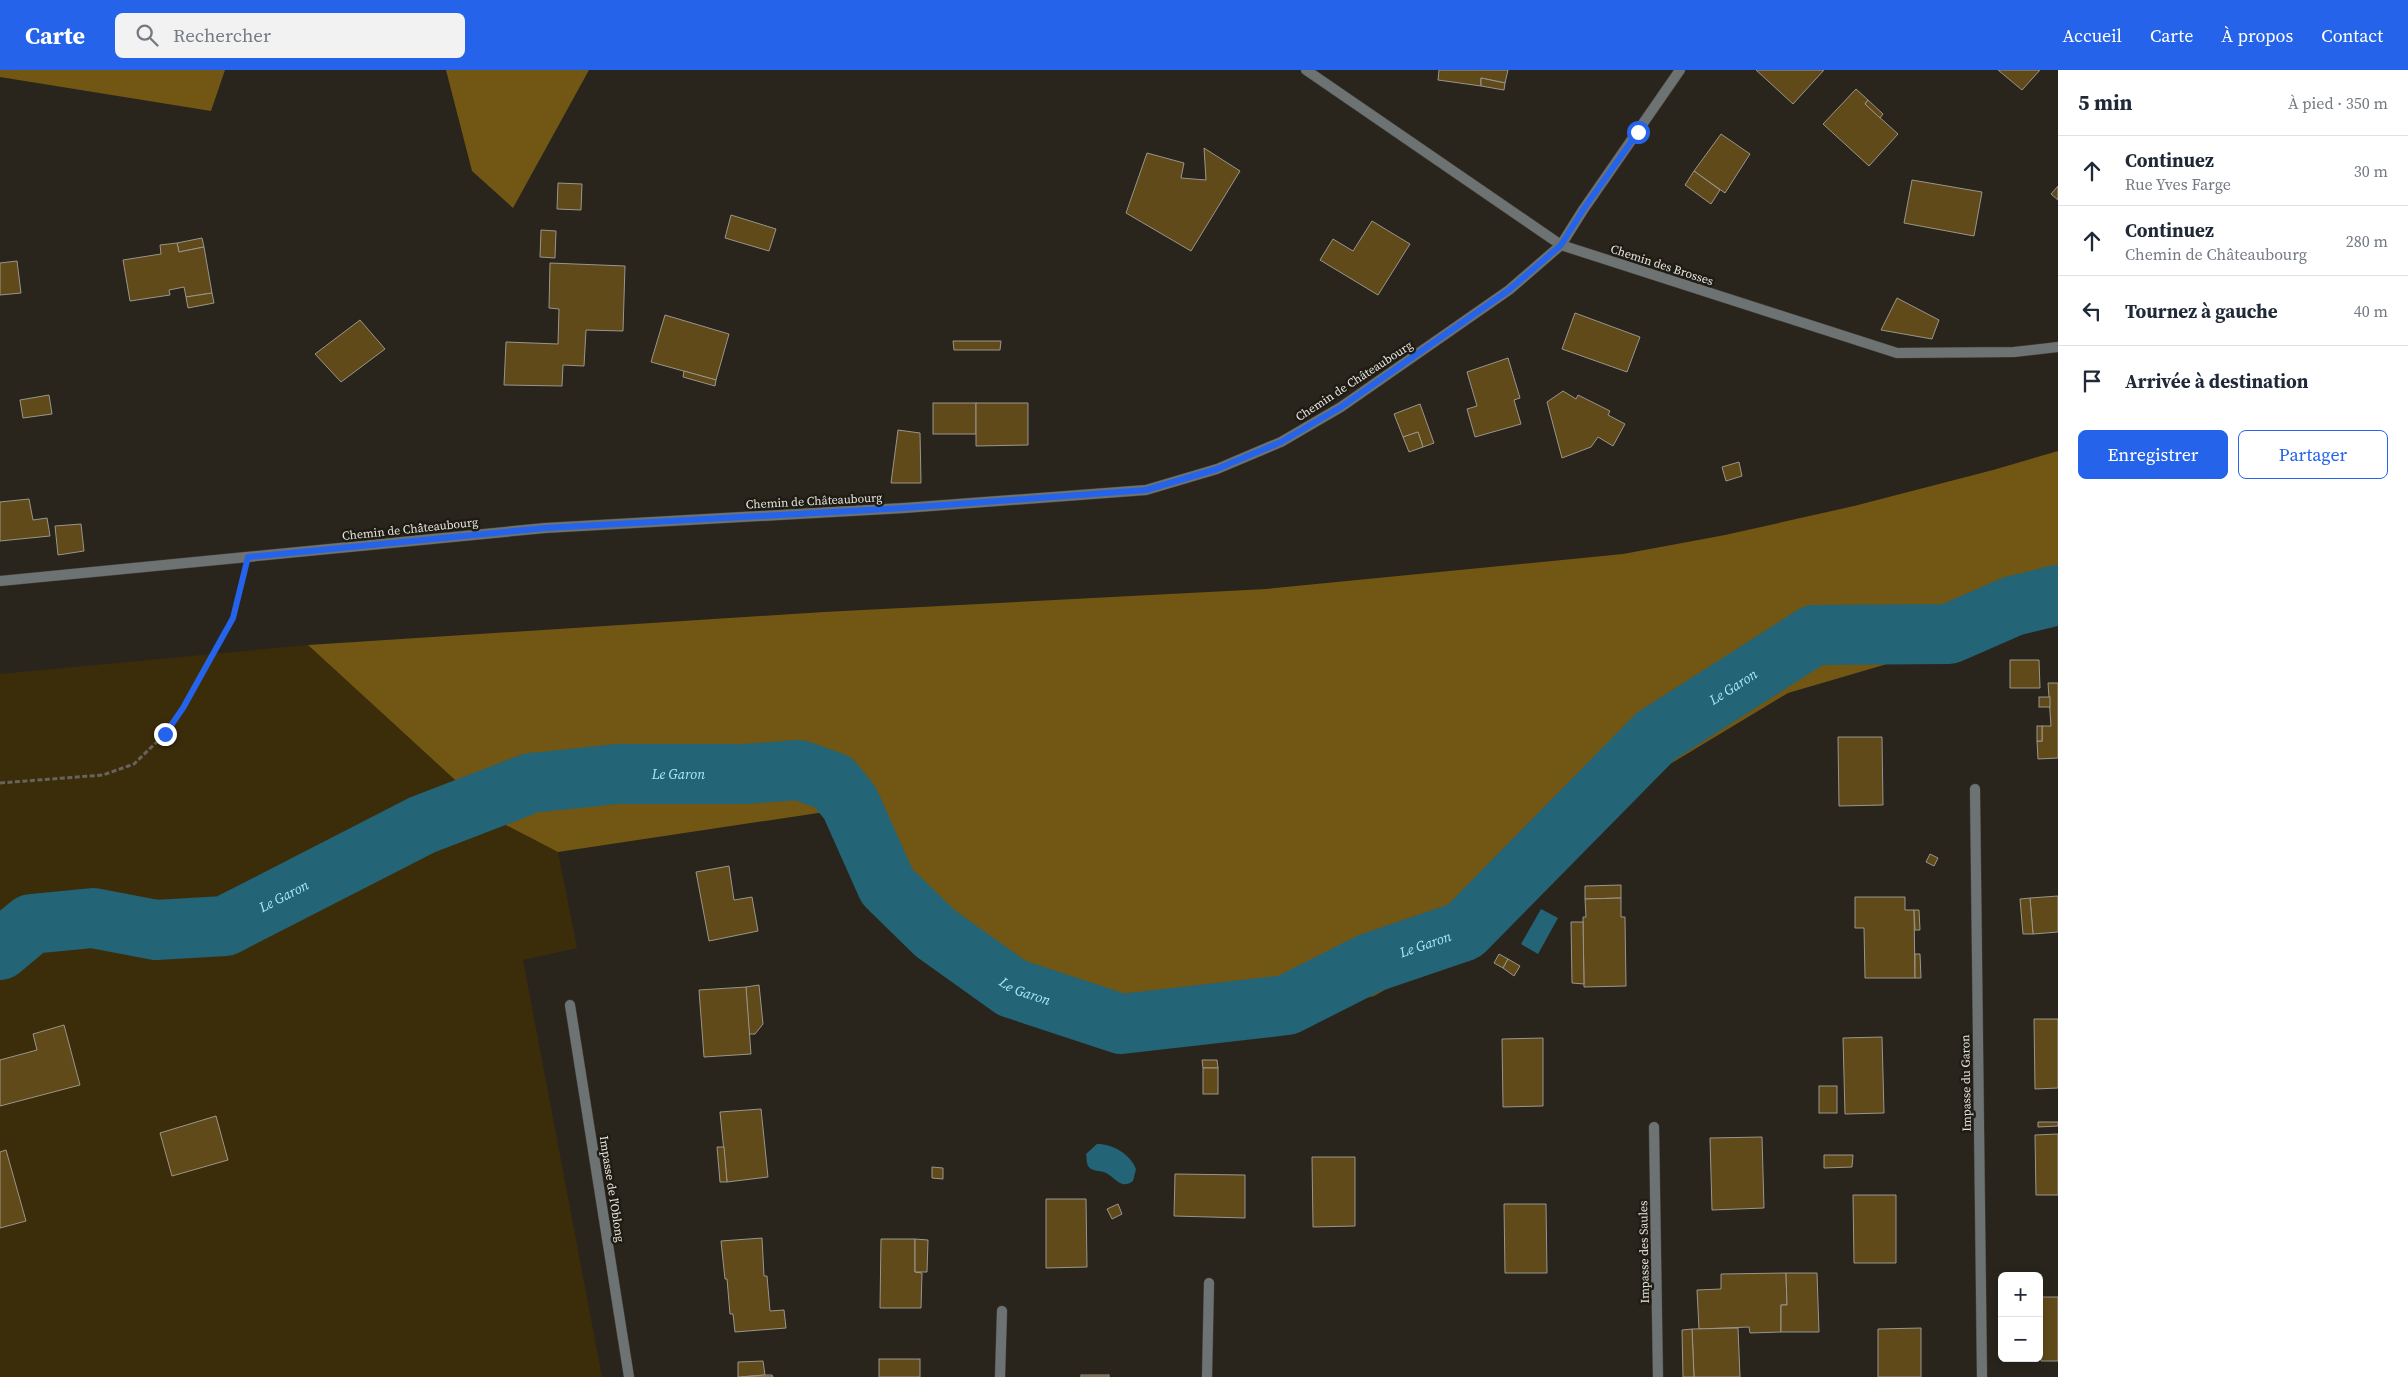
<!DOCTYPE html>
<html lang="fr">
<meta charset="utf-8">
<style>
body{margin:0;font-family:"Source Serif 4",serif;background:#f2f2f3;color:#1f2937}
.controls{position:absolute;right:15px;bottom:15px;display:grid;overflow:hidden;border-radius:8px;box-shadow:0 2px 12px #0003}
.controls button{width:45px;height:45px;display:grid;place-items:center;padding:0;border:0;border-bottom:1px solid #e0e1e3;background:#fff;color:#1f2937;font:25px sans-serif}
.stop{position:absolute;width:15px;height:15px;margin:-11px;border:4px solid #2563eb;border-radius:50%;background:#fff}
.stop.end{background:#2563eb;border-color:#fff;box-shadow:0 1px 5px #0008}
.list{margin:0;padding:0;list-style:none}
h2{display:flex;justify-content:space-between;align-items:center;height:65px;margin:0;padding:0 20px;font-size:21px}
h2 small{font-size:16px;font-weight:400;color:#747a83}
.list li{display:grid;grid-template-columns:32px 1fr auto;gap:15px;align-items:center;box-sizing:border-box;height:70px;padding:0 20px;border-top:1px solid #e0e1e3}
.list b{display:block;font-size:19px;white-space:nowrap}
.list p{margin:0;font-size:16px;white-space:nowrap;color:#747a83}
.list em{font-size:16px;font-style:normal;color:#747a83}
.actions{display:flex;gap:10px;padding:15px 20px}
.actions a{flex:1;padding:11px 0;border:1px solid #2563eb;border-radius:8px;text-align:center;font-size:18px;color:#2563eb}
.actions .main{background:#2563eb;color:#fff}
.icon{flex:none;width:28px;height:28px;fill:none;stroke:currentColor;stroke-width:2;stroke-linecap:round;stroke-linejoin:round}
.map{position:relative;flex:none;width:2058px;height:1307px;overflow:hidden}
header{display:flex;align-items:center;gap:30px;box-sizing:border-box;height:70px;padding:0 25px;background:#2563eb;color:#fff}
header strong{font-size:24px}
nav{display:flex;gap:28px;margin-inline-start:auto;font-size:18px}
.search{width:350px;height:45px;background:#f2f2f3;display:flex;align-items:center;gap:12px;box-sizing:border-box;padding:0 18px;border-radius:8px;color:#747a83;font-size:19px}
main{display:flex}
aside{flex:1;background:#fff}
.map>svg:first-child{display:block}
.green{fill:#3c2d0a}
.forest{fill:#725613}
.water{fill:#236477}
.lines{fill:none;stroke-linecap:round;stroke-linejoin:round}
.river{stroke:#236477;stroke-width:60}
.building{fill:#604a1a;stroke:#9a958c}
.street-casing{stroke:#444038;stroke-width:11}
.path{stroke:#67635c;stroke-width:3;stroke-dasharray:5 2.5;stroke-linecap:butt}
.street{stroke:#6d7273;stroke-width:10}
.route{stroke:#2563eb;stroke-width:6}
.labels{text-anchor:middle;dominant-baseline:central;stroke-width:5;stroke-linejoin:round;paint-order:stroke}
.street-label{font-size:12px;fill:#e7e5e0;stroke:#1f1c14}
.water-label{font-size:14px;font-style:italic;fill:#a8e9fe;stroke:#1f1c14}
</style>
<header>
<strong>Carte</strong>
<div class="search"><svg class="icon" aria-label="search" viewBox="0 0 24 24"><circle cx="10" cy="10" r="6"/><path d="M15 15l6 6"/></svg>Rechercher</div>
<nav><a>Accueil</a><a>Carte</a><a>À propos</a><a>Contact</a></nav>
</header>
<main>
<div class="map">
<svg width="2058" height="1307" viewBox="0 0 2058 1307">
<rect width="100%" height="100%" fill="#29251d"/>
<path class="green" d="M 308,575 L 502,753 L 558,782 L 577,878 L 523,890 L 602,1307 L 0,1307 L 0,604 Z"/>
<g class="forest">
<path d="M 0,0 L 225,0 L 211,41 L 0,7 Z"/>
<path d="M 446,0 L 589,0 L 513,138 L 472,101 Z"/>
<path d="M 2058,381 L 2058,544 L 1788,623 L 1617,726 L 1476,868 L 1374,926 L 1253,955 L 1113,968 L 988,920 L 888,843 L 838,740 L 558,782 L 502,753 L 308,575 L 824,542 L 1266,519 L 1623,484 L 1725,465 L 1854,436 L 1993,400 Z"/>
</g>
<g class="water">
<path d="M 1541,839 L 1558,848 L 1538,884 L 1521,874 Z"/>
<path d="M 1097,1074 C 1113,1074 1130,1084 1136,1099 L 1133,1111 C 1121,1120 1116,1108 1106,1103 C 1100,1100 1092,1102 1088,1096 C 1086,1092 1087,1088 1086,1084 Z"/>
</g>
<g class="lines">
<path class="river" id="s1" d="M 0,880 L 31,854 L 93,848 L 156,860 L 225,856 L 422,755 L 531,713 L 617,704 L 745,704 L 799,700 L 833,712 L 850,733 L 887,816 L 935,863 L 1012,918 L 1121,954 L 1287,935 L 1370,893 L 1464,861 L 1656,666 L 1814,565 L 1949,564 L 2013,536 L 2058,525"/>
</g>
<g class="building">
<path d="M 1439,0 L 1508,0 L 1505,13 L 1481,8 L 1481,16 L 1438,10 Z"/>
<path d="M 1756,0 L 1824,0 L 1793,34 Z"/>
<path d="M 1998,0 L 2040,0 L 2022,20 Z"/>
<path d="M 1481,8 L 1505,13 L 1504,20 L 1481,16 Z"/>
<path d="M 1856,19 L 1868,30 L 1865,34 L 1898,64 L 1869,96 L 1823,54 Z"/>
<path d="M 1868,30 L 1883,44 L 1880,48 L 1865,34 Z"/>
<path d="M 1721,64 L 1750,84 L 1725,123 L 1694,101 Z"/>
<path d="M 1204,78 L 1240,101 L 1191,181 L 1126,143 L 1147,83 L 1184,93 L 1181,108 L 1206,110 Z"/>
<path d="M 1694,101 L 1720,120 L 1711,134 L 1685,115 Z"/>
<path d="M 1912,110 L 1982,122 L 1974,166 L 1904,153 Z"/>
<path d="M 558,113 L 582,114 L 581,140 L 557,139 Z"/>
<path d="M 2058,116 L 2058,130 L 2051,124 Z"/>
<path d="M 731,145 L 776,159 L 769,181 L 725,168 Z"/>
<path d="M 1372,151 L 1410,174 L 1378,225 L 1320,190 L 1333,169 L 1353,181 Z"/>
<path d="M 541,160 L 556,161 L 555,188 L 540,187 Z"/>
<path d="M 202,168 L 204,177 L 179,182 L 177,173 Z"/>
<path d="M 177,173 L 179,182 L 204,177 L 212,223 L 186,227 L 184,217 L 169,220 L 170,225 L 130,231 L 123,190 L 161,184 L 160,175 Z"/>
<path d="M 17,191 L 21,223 L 0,225 L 0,193 Z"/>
<path d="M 550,193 L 625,196 L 623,261 L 586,260 L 584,296 L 563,295 L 562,316 L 504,315 L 506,272 L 558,274 L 559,239 L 549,238 Z"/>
<path d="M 212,223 L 214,233 L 188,238 L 186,227 Z"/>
<path d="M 1897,228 L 1939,250 L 1932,269 L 1881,260 Z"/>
<path d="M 1575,243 L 1640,267 L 1627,302 L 1562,279 Z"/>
<path d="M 665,245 L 729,264 L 716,310 L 651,292 Z"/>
<path d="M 360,250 L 385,279 L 341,312 L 315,284 Z"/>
<path d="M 953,271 L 1001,271 L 1000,280 L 954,280 Z"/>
<path d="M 1508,288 L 1520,328 L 1514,330 L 1521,354 L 1475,367 L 1467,339 L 1477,336 L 1467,302 Z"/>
<path d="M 684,301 L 716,310 L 715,316 L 683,307 Z"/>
<path d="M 1563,321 L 1576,329 L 1578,325 L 1610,341 L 1608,345 L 1625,354 L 1613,376 L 1598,367 L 1591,377 L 1562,388 L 1547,332 Z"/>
<path d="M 49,325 L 52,344 L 23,348 L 20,330 Z"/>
<rect x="933" y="333" width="43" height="31"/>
<path d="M 976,333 L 1028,333 L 1028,375 L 976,376 Z"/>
<path d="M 1420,334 L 1434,373 L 1423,377 L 1418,362 L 1403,367 L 1394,344 Z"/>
<path d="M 898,360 L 920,363 L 921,413 L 891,413 Z"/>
<path d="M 1418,362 L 1423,377 L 1409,382 L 1403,367 Z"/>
<path d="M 1739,392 L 1742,406 L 1726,411 L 1722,397 Z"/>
<path d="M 29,429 L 33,450 L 47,448 L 50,466 L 0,471 L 0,432 Z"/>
<path d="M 81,454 L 84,481 L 58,485 L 55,456 Z"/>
<path d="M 2010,590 L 2039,590 L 2040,618 L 2010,618 Z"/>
<path d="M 2048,613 L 2058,613 L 2058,688 L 2038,689 L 2037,671 L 2042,671 L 2042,656 L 2051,656 Z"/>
<rect x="2039" y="627" width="11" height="10"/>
<rect x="2037" y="656" width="5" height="15"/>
<path d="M 1838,667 L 1882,667 L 1883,735 L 1839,736 Z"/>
<path d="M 1930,784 L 1938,788 L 1934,796 L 1926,792 Z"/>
<path d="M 729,796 L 734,830 L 752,827 L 758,861 L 709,871 L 696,802 Z"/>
<path d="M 1621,815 L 1621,828 L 1585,829 L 1585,816 Z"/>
<path d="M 2058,826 L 2058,862 L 2033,864 L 2030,828 Z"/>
<path d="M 1855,827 L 1905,827 L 1905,840 L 1914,840 L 1915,908 L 1865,908 L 1864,858 L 1855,858 Z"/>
<path d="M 1621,828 L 1621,847 L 1625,847 L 1626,916 L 1584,917 L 1583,852 L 1583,847 L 1586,847 L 1585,829 Z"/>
<path d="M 2030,828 L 2033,864 L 2023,864 L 2020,829 Z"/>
<path d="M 1914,840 L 1919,840 L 1920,860 L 1915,860 Z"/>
<path d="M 1571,852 L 1583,852 L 1584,914 L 1572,913 Z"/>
<path d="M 1499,884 L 1508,889 L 1503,898 L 1494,893 Z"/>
<path d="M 1915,884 L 1920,884 L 1921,908 L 1915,908 Z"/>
<path d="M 1508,889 L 1520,896 L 1514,906 L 1503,898 Z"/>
<path d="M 759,915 L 763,954 L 755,964 L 749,964 L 746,917 Z"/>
<path d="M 746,917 L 751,984 L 704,987 L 699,920 Z"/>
<path d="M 2034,949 L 2058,949 L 2058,1018 L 2035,1019 Z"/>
<path d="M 64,955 L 80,1015 L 0,1036 L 0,990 L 37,980 L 33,964 Z"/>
<path d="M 1882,967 L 1884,1043 L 1845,1044 L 1843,968 Z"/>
<path d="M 1543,968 L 1543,1036 L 1503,1037 L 1502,969 Z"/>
<path d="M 1202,990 L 1217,990 L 1218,998 L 1203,998 Z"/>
<rect x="1203" y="998" width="15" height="26"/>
<rect x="1819" y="1016" width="18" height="27"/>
<path d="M 761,1039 L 768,1107 L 727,1112 L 720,1042 Z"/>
<path d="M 216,1046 L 228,1090 L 172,1106 L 160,1063 Z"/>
<path d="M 2038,1052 L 2058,1052 L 2058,1056 L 2038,1057 Z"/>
<path d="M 2058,1064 L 2058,1125 L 2036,1125 L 2035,1065 Z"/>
<path d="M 1762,1067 L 1764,1138 L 1712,1140 L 1710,1068 Z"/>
<path d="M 717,1077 L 724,1077 L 727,1112 L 720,1112 Z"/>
<path d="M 6,1080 L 26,1151 L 0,1158 L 0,1082 Z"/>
<path d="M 1824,1085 L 1853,1085 L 1852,1097 L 1824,1098 Z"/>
<path d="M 1312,1087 L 1355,1087 L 1355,1156 L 1313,1157 Z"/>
<path d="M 932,1097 L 943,1098 L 943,1109 L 932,1108 Z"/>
<path d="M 1175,1104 L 1245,1105 L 1245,1148 L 1174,1146 Z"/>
<path d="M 1853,1125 L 1896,1125 L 1896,1193 L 1854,1193 Z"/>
<path d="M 1086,1129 L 1087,1197 L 1046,1198 L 1046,1129 Z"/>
<path d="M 1118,1134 L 1122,1144 L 1112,1149 L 1107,1139 Z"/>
<path d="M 1504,1134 L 1546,1134 L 1547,1203 L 1505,1203 Z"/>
<path d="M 762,1168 L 764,1206 L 767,1206 L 770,1241 L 784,1240 L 786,1258 L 735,1262 L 733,1244 L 730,1244 L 727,1209 L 725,1209 L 721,1171 Z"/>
<path d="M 881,1169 L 915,1169 L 915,1202 L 922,1203 L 921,1238 L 880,1238 Z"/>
<path d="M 915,1169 L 928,1170 L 927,1202 L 915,1202 Z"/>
<path d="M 1786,1203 L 1787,1235 L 1781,1235 L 1781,1262 L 1750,1263 L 1749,1257 L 1699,1259 L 1697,1220 L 1721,1219 L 1721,1204 Z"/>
<path d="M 1786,1203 L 1817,1203 L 1819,1262 L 1781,1262 L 1781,1235 L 1787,1235 Z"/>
<path d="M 2039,1227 L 2058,1227 L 2058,1291 L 2041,1291 Z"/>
<path d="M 1738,1258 L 1740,1307 L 1694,1307 L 1692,1259 Z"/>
<path d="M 1921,1258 L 1921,1307 L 1878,1307 L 1878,1259 Z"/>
<path d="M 1692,1259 L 1694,1307 L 1683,1307 L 1682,1260 Z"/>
<rect x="879" y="1289" width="41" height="18"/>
<path d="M 763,1291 L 765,1305 L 738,1307 L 738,1292 Z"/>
<path d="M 765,1305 L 772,1305 L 773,1307 L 742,1307 Z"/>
<rect x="1081" y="1305" width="28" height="2"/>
</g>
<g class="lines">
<defs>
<g id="street">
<path d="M 1306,0 L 1561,175 L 1897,283 L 2014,282 L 2058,277"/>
<path d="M 0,511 L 545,458 L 904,438 L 1146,420 L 1217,399 L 1281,372 L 1341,337 L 1509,220 L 1561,175 L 1583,140 L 1680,0"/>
<path d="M 1975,719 L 1982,1307"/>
<path d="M 570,935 L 629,1307"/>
<path d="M 1654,1057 L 1658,1307"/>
<path d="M 1000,1307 L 1002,1241"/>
<path d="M 1207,1307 L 1209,1213"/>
</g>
</defs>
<use href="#street" class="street-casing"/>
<path class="path" d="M 0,713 L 103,705 L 134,694 L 165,664 L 183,638 L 233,548 L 243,509"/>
<use href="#street" class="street"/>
</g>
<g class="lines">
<path class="route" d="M 165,664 L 183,638 L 233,548 L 248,487 L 545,458 L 904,438 L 1146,420 L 1217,399 L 1281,372 L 1341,337 L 1509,220 L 1561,175 L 1583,140 L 1638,62"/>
</g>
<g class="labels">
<g class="street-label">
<text transform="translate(1662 195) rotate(18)">Chemin des Brosses</text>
<text transform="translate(1354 311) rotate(-33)">Chemin de Châteaubourg</text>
<text transform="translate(814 431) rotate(-3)">Chemin de Châteaubourg</text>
<text transform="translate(410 459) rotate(-6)">Chemin de Châteaubourg</text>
<text transform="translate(1966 1013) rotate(-91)">Impasse du Garon</text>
<text transform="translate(612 1119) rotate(81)">Impasse de l'Oblong</text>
<text transform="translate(1644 1182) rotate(-91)">Impasse des Saules</text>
</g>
<g class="water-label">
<text stroke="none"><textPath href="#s1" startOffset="1998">Le Garon</textPath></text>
<text stroke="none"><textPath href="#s1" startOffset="722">Le Garon</textPath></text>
<text stroke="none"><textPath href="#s1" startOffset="302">Le Garon</textPath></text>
<text stroke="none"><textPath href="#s1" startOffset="1592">Le Garon</textPath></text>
<text stroke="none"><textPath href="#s1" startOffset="1172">Le Garon</textPath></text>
</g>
</g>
</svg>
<div class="controls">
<button>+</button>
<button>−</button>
</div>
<div class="stop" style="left:1638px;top:62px"></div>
<div class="stop end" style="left:165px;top:664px"></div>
</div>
<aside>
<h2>5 min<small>À pied · 350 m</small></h2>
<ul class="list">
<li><svg class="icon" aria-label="ahead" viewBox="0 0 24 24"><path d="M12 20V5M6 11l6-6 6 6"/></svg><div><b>Continuez</b><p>Rue Yves Farge</p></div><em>30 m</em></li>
<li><svg class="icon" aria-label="ahead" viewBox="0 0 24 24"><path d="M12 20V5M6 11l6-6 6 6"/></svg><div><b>Continuez</b><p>Chemin de Châteaubourg</p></div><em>280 m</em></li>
<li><svg class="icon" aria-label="left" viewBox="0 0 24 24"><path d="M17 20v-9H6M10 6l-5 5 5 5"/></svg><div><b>Tournez à gauche</b></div><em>40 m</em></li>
<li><svg class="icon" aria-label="arrive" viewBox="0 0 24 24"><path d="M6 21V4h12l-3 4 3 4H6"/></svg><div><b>Arrivée à destination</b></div></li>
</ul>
<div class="actions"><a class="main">Enregistrer</a><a>Partager</a></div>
</aside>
</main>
